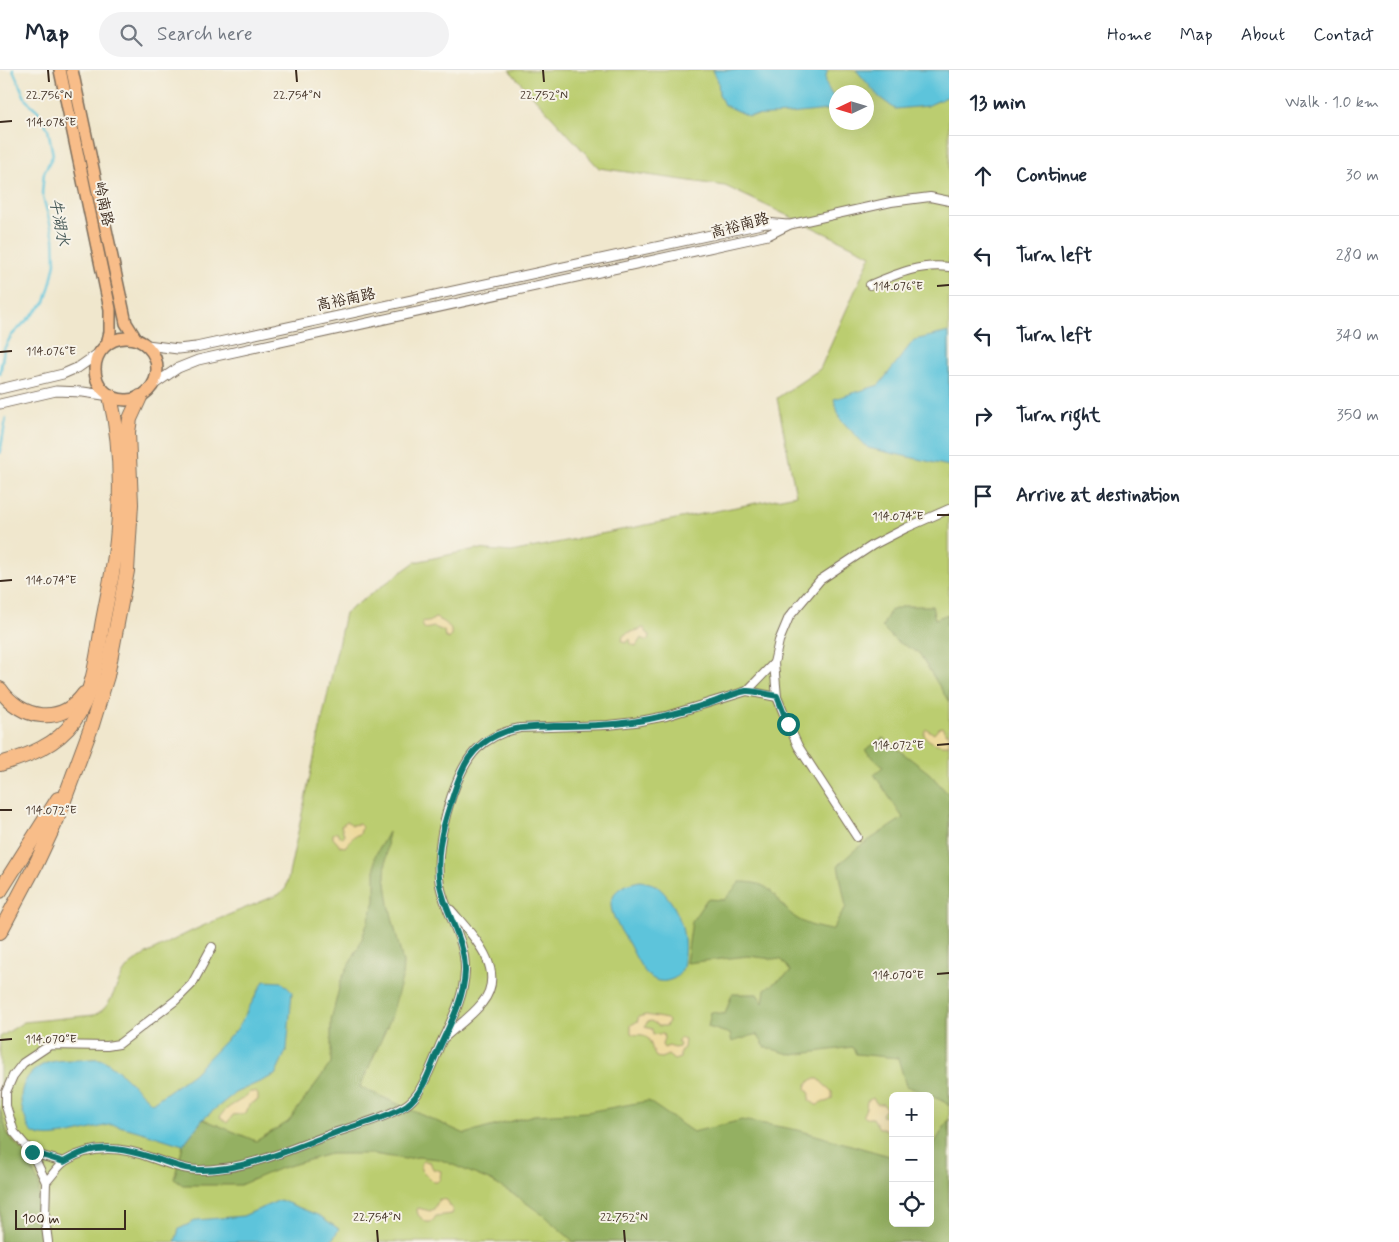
<!DOCTYPE html>
<meta charset="utf-8">
<style>
body{margin:0;font-family:Mynerve,"LXGW WenKai TC",sans-serif;background:#f2f2f3;color:#1f2937}
.controls{position:absolute;right:15px;bottom:15px;display:grid;overflow:hidden;border-radius:8px;box-shadow:0 5px 20px #0002}
.controls button{width:45px;height:45px;display:grid;place-items:center;padding:0;border:0;border-bottom:1px solid #e0e1e3;background:#fff;color:#1f2937;font:25px sans-serif}
.compass{position:absolute;left:829px;top:15px;width:45px;height:45px;border-radius:50%;background:#fff;box-shadow:0 5px 20px #0002;rotate:266deg}
.scale{position:absolute;left:15px;bottom:12px;width:111px;box-sizing:border-box;padding-left:5px;border:2px solid #3b2a1e;border-top:0;font-size:14px;line-height:18px;white-space:nowrap;color:#3b2a1e;-webkit-text-stroke:4px #f7f3e8;paint-order:stroke}
.stop{position:absolute;width:15px;height:15px;margin:-11px;border:4px solid #0f766e;border-radius:50%;background:#fff}
.stop.end{background:#0f766e;border-color:#fff;box-shadow:0 1px 5px #0008}
.list{margin:0;padding:0;list-style:none}
h2{display:flex;justify-content:space-between;align-items:center;height:65px;margin:0;padding:0 20px;font-size:21px}
h2 small{font-size:16px;font-weight:400;color:#747a83}
.list li{display:grid;grid-template-columns:32px 1fr auto;gap:15px;align-items:center;box-sizing:border-box;height:80px;padding:0 20px;border-top:1px solid #e0e1e3}
.list b{display:block;font-size:19px;white-space:nowrap}
.list em{font-size:16px;font-style:normal;color:#747a83}
.icon{flex:none;width:28px;height:28px;fill:none;stroke:currentColor;stroke-width:2;stroke-linecap:round;stroke-linejoin:round}
.map{position:relative;flex:none;width:949px;height:1172px;overflow:hidden}
header{display:flex;align-items:center;gap:30px;box-sizing:border-box;height:70px;padding:0 25px;background:#fff;border-bottom:1px solid #e0e1e3}
header strong{font-size:24px}
nav{display:flex;gap:28px;margin-inline-start:auto;font-size:18px}
.search{width:350px;height:45px;background:#f2f2f3;display:flex;align-items:center;gap:12px;box-sizing:border-box;padding:0 18px;border-radius:28px;color:#747a83;font-size:19px}
main{display:flex}
aside{flex:1;background:#fff}
.map>svg:first-child{display:block}
.green{fill:#bbcd70;stroke:#7b7c47;fill-rule:evenodd}
.forest{fill:#94b062;stroke:#686d40}
.sand{fill:#eeda9e;stroke:#94825e}
.water{fill:#5dc4db;stroke:#4c777c}
.lines{fill:none;stroke-linecap:round;stroke-linejoin:round}
.stream{stroke:#5dc4db;stroke-width:2.5}
.minor-casing{stroke:#7a6c5b;stroke-width:10}
.tertiary-casing{stroke:#7a6c5b;stroke-width:11}
.primary-casing{stroke:#7a6c5b;stroke-width:14}
.motorway-casing{stroke:#7a6c5b;stroke-width:16}
.minor{stroke:#fff;stroke-width:8}
.tertiary{stroke:#fff;stroke-width:9}
.primary{stroke:#f8bd89;stroke-width:11}
.motorway{stroke:#f8bd89;stroke-width:14}
.route{stroke:#0f766e;stroke-width:6}
.ticks{fill:none;stroke:#3b2a1e;stroke-width:2}
.labels{text-anchor:middle;dominant-baseline:central;stroke-width:4;stroke-linejoin:round;paint-order:stroke}
.street-label{font-size:15px;fill:#3b2a1e;stroke:#f7f3e8}
.water-label{font-size:16px;font-style:italic;fill:#455857;stroke:#f7f3e8}
.ticks-label{font-size:12px;text-anchor:middle;fill:#3b2a1e;stroke:#f7f3e8;stroke-width:4;stroke-linejoin:round;paint-order:stroke}
</style>
<header>
<strong>Map</strong>
<div class="search"><svg class="icon" aria-label="search" viewBox="0 0 24 24"><circle cx="10" cy="10" r="6"/><path d="M15 15l6 6"/></svg>Search here</div>
<nav><a>Home</a><a>Map</a><a>About</a><a>Contact</a></nav>
</header>
<main>
<div class="map">
<svg width="949" height="1172" viewBox="0 0 949 1172">
<rect width="100%" height="100%" fill="#f7f3e8"/>
<filter id="ink" filterUnits="userSpaceOnUse"><feTurbulence type="fractalNoise" baseFrequency=".02" numOctaves="2"/><feDisplacementMap in="SourceGraphic" scale="10" xChannelSelector="R" yChannelSelector="G"/><feConvolveMatrix kernelMatrix="1 2 1 2 8 2 1 2 1" color-interpolation-filters="sRGB"/></filter>
<filter id="wash" filterUnits="userSpaceOnUse"><feTurbulence type="fractalNoise" baseFrequency=".0096" numOctaves="4" result="noise"/><feDisplacementMap in="SourceGraphic" scale="20" xChannelSelector="R" yChannelSelector="G"/><feGaussianBlur stdDeviation="1.12" result="paint"/><feColorMatrix in="noise" values="0 0 0 0 0 0 0 0 0 0 0 0 0 0 0 0 0 1.4 0 .05"/><feComposite in="paint" operator="in"/></filter>
<g filter="url(#wash)">
<rect width="100%" height="100%" fill="#f0e7cd"/>
<path class="green" d="M 509,0 L 949,0 L 949,1172 L 0,1172 L 0,967 L 24,952 L 94,945 C 117,936 114,905 134,892 C 143,885 154,880 164,875 C 201,855 241,840 280,824 L 286,818 L 345,543 L 415,492 L 476,479 L 511,482 L 796,425 L 777,328 L 820,299 L 871,185 L 725,116 L 599,98 ZM 836,22 L 866,22 L 866,52 L 836,52 ZM 893,1026 L 930,1026 L 930,1153 L 893,1153 Z"/>
<g class="forest">
<path d="M 904,536 L 932,536 L 935,549 L 948,544 L 946,554 L 949,554 L 949,632 L 919,583 L 896,571 L 882,557 L 890,541 Z"/>
<path d="M 883,668 L 929,703 L 949,725 L 949,1036 L 943,1031 L 906,1016 L 898,988 L 856,984 L 852,977 L 793,985 L 765,977 L 757,964 L 732,972 L 730,964 L 708,957 L 711,942 L 725,944 L 732,924 L 757,924 L 763,933 L 765,919 L 791,902 L 782,890 L 748,886 L 686,893 L 692,851 L 707,829 L 724,830 L 740,812 C 772,812 771,824 790,843 C 801,854 818,858 832,860 L 846,837 L 838,795 L 857,778 L 903,748 L 874,704 L 883,697 L 865,680 Z"/>
<path d="M 388,762 L 385,806 L 389,834 L 403,893 L 402,908 L 391,948 L 360,1017 L 465,1064 L 534,1045 L 587,1042 L 648,1031 L 693,1062 L 742,1050 L 798,1060 L 893,1087 L 893,1153 L 930,1153 L 930,1081 L 949,1049 L 949,1172 L 574,1172 L 543,1145 L 518,1127 L 491,1111 L 439,1089 L 418,1087 L 405,1089 L 373,1084 L 330,1084 L 278,1099 L 240,1115 L 183,1115 L 174,1109 L 183,1075 L 203,1049 L 256,1071 L 288,1052 L 331,993 L 331,951 L 341,910 L 360,874 L 375,831 L 375,786 Z"/>
<path d="M 0,1039 L 8,1065 L 26,1086 L 39,1114 L 39,1150 L 42,1172 L 0,1172 Z"/>
</g>
<g class="sand">
<path d="M 435,548 C 445,551 456,559 449,569 L 445,567 L 444,561 L 434,557 L 425,559 L 422,555 L 423,551 L 429,552 Z"/>
<path d="M 643,558 L 645,559 L 647,563 L 650,565 L 649,570 L 646,571 L 641,568 L 636,576 L 631,574 L 630,569 L 626,573 L 622,571 L 623,566 C 628,561 636,562 643,558 Z"/>
<path d="M 942,657 L 946,663 L 949,663 L 949,675 C 939,676 930,673 924,665 L 925,660 L 927,659 L 934,664 L 939,658 Z"/>
<path d="M 347,751 L 352,755 L 359,754 L 362,757 L 360,764 L 354,766 L 345,777 L 340,776 L 333,768 L 333,764 L 337,762 L 340,767 L 343,768 L 344,764 L 341,756 Z"/>
<path d="M 646,945 L 667,949 L 669,951 L 666,956 L 659,956 L 651,951 L 647,952 L 645,957 L 652,959 L 653,965 L 657,964 L 663,964 L 664,968 L 662,975 L 664,978 L 669,976 L 674,978 L 679,977 L 680,974 L 677,972 L 680,968 L 685,970 L 684,978 L 680,981 L 680,988 L 674,990 L 668,985 L 661,988 L 656,987 C 651,980 652,968 643,965 C 638,964 636,966 631,963 L 631,955 L 638,951 L 638,947 Z"/>
<path d="M 813,1009 L 819,1009 C 823,1015 828,1017 832,1022 L 832,1029 L 826,1032 L 821,1032 L 818,1035 L 816,1035 L 809,1030 L 810,1024 L 806,1018 L 807,1014 Z"/>
<path d="M 250,1022 L 256,1022 L 258,1025 L 258,1030 L 249,1035 L 246,1043 L 233,1045 L 227,1053 L 220,1047 C 226,1035 241,1033 250,1022 Z"/>
<path d="M 873,1028 L 877,1034 L 883,1034 L 886,1039 L 882,1044 L 883,1047 L 893,1041 L 893,1063 L 891,1063 L 883,1058 L 879,1058 L 873,1048 L 866,1048 L 863,1045 L 866,1038 L 867,1031 Z"/>
<path d="M 424,1091 L 430,1092 L 433,1099 L 441,1101 L 440,1109 L 437,1112 L 433,1112 L 421,1100 L 421,1094 Z"/>
<path d="M 439,1129 L 447,1130 L 453,1141 L 452,1144 L 436,1146 L 432,1152 L 426,1152 L 418,1145 L 417,1140 L 418,1138 L 430,1141 L 434,1139 Z"/>
</g>
<g class="water">
<path d="M 713,0 L 828,0 C 820,18 836,22 836,39 L 790,44 L 748,46 L 724,35 L 719,24 L 718,11 Z"/>
<path d="M 856,0 L 949,0 L 949,26 L 927,36 L 895,39 L 879,27 Z"/>
<path d="M 949,262 L 949,396 L 868,378 L 840,349 L 834,329 L 879,315 L 914,270 Z"/>
<path d="M 640,811 C 646,812 653,813 658,817 C 677,833 687,862 684,886 C 684,891 684,897 681,901 C 678,906 676,908 670,910 C 648,918 637,889 629,874 C 622,862 610,846 611,832 C 613,818 629,813 640,811 Z"/>
<path d="M 264,911 L 282,912 L 292,922 L 287,979 L 275,1005 L 235,1023 L 203,1049 L 183,1075 C 169,1071 120,1054 110,1055 C 91,1058 52,1072 35,1064 C 28,1061 27,1052 24,1045 C 16,1023 24,1002 47,993 C 57,990 67,990 77,990 C 84,990 93,988 100,989 C 113,992 140,1023 152,1033 L 193,1004 L 237,959 Z"/>
<path d="M 280,1130 L 320,1146 L 339,1159 L 331,1172 L 175,1172 L 179,1159 L 197,1150 L 243,1146 Z"/>
</g>
<g class="lines">
<g class="stream">
<path d="M 0,304 L 4,279 L 11,266 L 45,232 L 51,212 L 55,193 L 54,168 L 42,123 L 44,103 L 53,85 L 48,59 L 38,41 L 26,30 L 13,0"/>
<path d="M 0,383 L 6,348"/>
</g>
</g>
</g>
<g filter="url(#ink)">
<g class="lines">
<defs>
<g id="minor">
<path d="M 788,155 L 891,132 L 930,127 L 949,131"/>
<path d="M 870,215 C 896,204 921,193 949,197"/>
<path d="M 747,621 L 777,627"/>
<path d="M 857,767 L 798,676 L 788,654 L 777,627 L 774,593 L 779,571 L 789,547 L 820,510 L 873,475 L 906,458 L 949,439"/>
<path d="M 445,967 C 457,956 472,946 482,933 C 509,900 471,864 451,840"/>
<path d="M 32,1083 L 64,1092"/>
<path d="M 46,1112 C 52,1106 58,1096 65,1091 C 92,1074 123,1077 152,1088 C 167,1093 183,1100 199,1100 C 207,1100 216,1099 224,1098 C 262,1093 298,1076 334,1063 C 358,1055 385,1048 406,1035 C 411,1032 415,1027 418,1023 C 427,1008 434,991 440,975 C 451,951 464,928 465,901 C 466,869 446,845 440,815 C 433,780 452,704 477,679 C 489,667 504,661 520,658 L 608,655 L 635,652 L 666,646 L 747,621 L 774,593"/>
<path d="M 48,1172 L 45,1149 L 46,1112 L 32,1083 L 14,1062 L 6,1036 L 6,1022 L 13,1006 L 23,993 L 50,975 L 107,976 L 119,974 L 176,930 L 192,914 L 212,877"/>
</g>
<g id="tertiary">
<path d="M 147,275 L 178,279 L 196,277 L 766,153 L 787,155"/>
<path d="M 153,315 L 178,298 L 198,290 L 768,165 L 788,155"/>
<path d="M 0,319 L 63,304 L 79,297 L 99,283"/>
<path d="M 0,334 L 56,321 L 83,322 L 110,326"/>
</g>
<g id="primary">
<path d="M 60,0 L 110,239 L 110,262 L 107,274"/>
<path d="M 72,0 L 126,253 L 136,269"/>
<circle cx="126" cy="299" r="31"/>
</g>
<g id="motorway">
<path d="M 0,619 C 21,650 61,656 84,624"/>
<path d="M 0,694 C 28,686 57,675 74,651 C 93,624 97,588 102,556 C 107,528 114,499 117,470 C 122,422 121,373 110,326"/>
<path d="M 0,821 L 58,729"/>
<path d="M 0,862 L 36,794 L 57,749 L 92,655 L 107,606 L 127,501 L 131,434 L 128,362 L 130,349 L 140,327"/>
</g>
</defs>
<use href="#minor" class="minor-casing"/>
<use href="#tertiary" class="tertiary-casing"/>
<use href="#primary" class="primary-casing"/>
<use href="#motorway" class="motorway-casing"/>
<use href="#minor" class="minor"/>
<use href="#tertiary" class="tertiary"/>
<use href="#primary" class="primary"/>
<use href="#motorway" class="motorway"/>
</g>
</g>
<g class="lines" filter="url(#ink)">
<path class="route" d="M 32,1082 L 64,1092 C 71,1088 79,1083 88,1081 C 110,1074 138,1083 160,1090 C 173,1095 187,1100 201,1100 C 249,1100 298,1076 343,1060 C 364,1053 388,1047 407,1035 C 422,1024 429,1002 436,985 C 448,958 464,931 465,901 C 465,869 446,845 440,815 C 435,786 442,759 451,732 C 456,717 460,701 469,688 C 476,678 486,670 497,665 C 515,656 535,657 554,656 C 577,656 600,656 623,653 C 653,650 682,641 711,633 C 722,629 734,623 746,621 C 755,620 768,625 777,626 L 788,654"/>
</g>
<path class="ticks" d="M 48,0 L 49,12M 296,0 L 297,12M 543,0 L 544,12M 0,52 L 12,51M 937,216 L 949,215M 0,282 L 12,281M 937,445 L 949,445M 0,511 L 12,510M 937,675 L 949,674M 0,740 L 12,740M 937,904 L 949,903M 0,970 L 12,969M 377,1160 L 378,1172M 624,1160 L 625,1172"/>
<g class="labels">
<g class="street-label">
<text transform="translate(103 134) rotate(78)">岭南路</text>
<text transform="translate(740 156) rotate(-15)">高裕南路</text>
<text transform="translate(346 230) rotate(-12)">高裕南路</text>
</g>
<g class="water-label">
<text transform="translate(59 152) rotate(79)">牛湖水</text>
</g>
</g>
<g class="ticks-label">
<text x="49" y="29">22.756°N</text>
<text x="297" y="29">22.754°N</text>
<text x="544" y="29">22.752°N</text>
<text x="51" y="56">114.078°E</text>
<text x="898" y="220">114.076°E</text>
<text x="51" y="285">114.076°E</text>
<text x="898" y="450">114.074°E</text>
<text x="51" y="514">114.074°E</text>
<text x="898" y="679">114.072°E</text>
<text x="51" y="744">114.072°E</text>
<text x="898" y="909">114.070°E</text>
<text x="51" y="973">114.070°E</text>
<text x="377" y="1151">22.754°N</text>
<text x="624" y="1151">22.752°N</text>
</g>
</svg>
<div class="controls">
<button>+</button>
<button>−</button>
<button><svg class="icon" aria-label="locate" viewBox="0 0 24 24"><circle cx="12" cy="12" r="6"/><path d="M12 2v4M12 18v4M2 12h4M18 12h4"/></svg></button>
</div>
<svg class="compass" viewBox="-18 -18 36 36"><path d="M0-13l5 13h-10z" fill="#e53935"/><path d="M0 13l5-13h-10z" fill="#747a83"/></svg>
<div class="scale">100 m</div>
<div class="stop" style="left:788px;top:654px"></div>
<div class="stop end" style="left:32px;top:1082px"></div>
</div>
<aside>
<h2>13 min<small>Walk · 1.0 km</small></h2>
<ul class="list">
<li><svg class="icon" aria-label="ahead" viewBox="0 0 24 24"><path d="M12 20V5M6 11l6-6 6 6"/></svg><div><b>Continue</b></div><em>30 m</em></li>
<li><svg class="icon" aria-label="left" viewBox="0 0 24 24"><path d="M17 20v-9H6M10 6l-5 5 5 5"/></svg><div><b>Turn left</b></div><em>280 m</em></li>
<li><svg class="icon" aria-label="left" viewBox="0 0 24 24"><path d="M17 20v-9H6M10 6l-5 5 5 5"/></svg><div><b>Turn left</b></div><em>340 m</em></li>
<li><svg class="icon" aria-label="right" viewBox="0 0 24 24"><path d="M7 20v-9h11M14 6l5 5-5 5"/></svg><div><b>Turn right</b></div><em>350 m</em></li>
<li><svg class="icon" aria-label="arrive" viewBox="0 0 24 24"><path d="M6 21V4h12l-3 4 3 4H6"/></svg><div><b>Arrive at destination</b></div></li>
</ul>
</aside>
</main>
